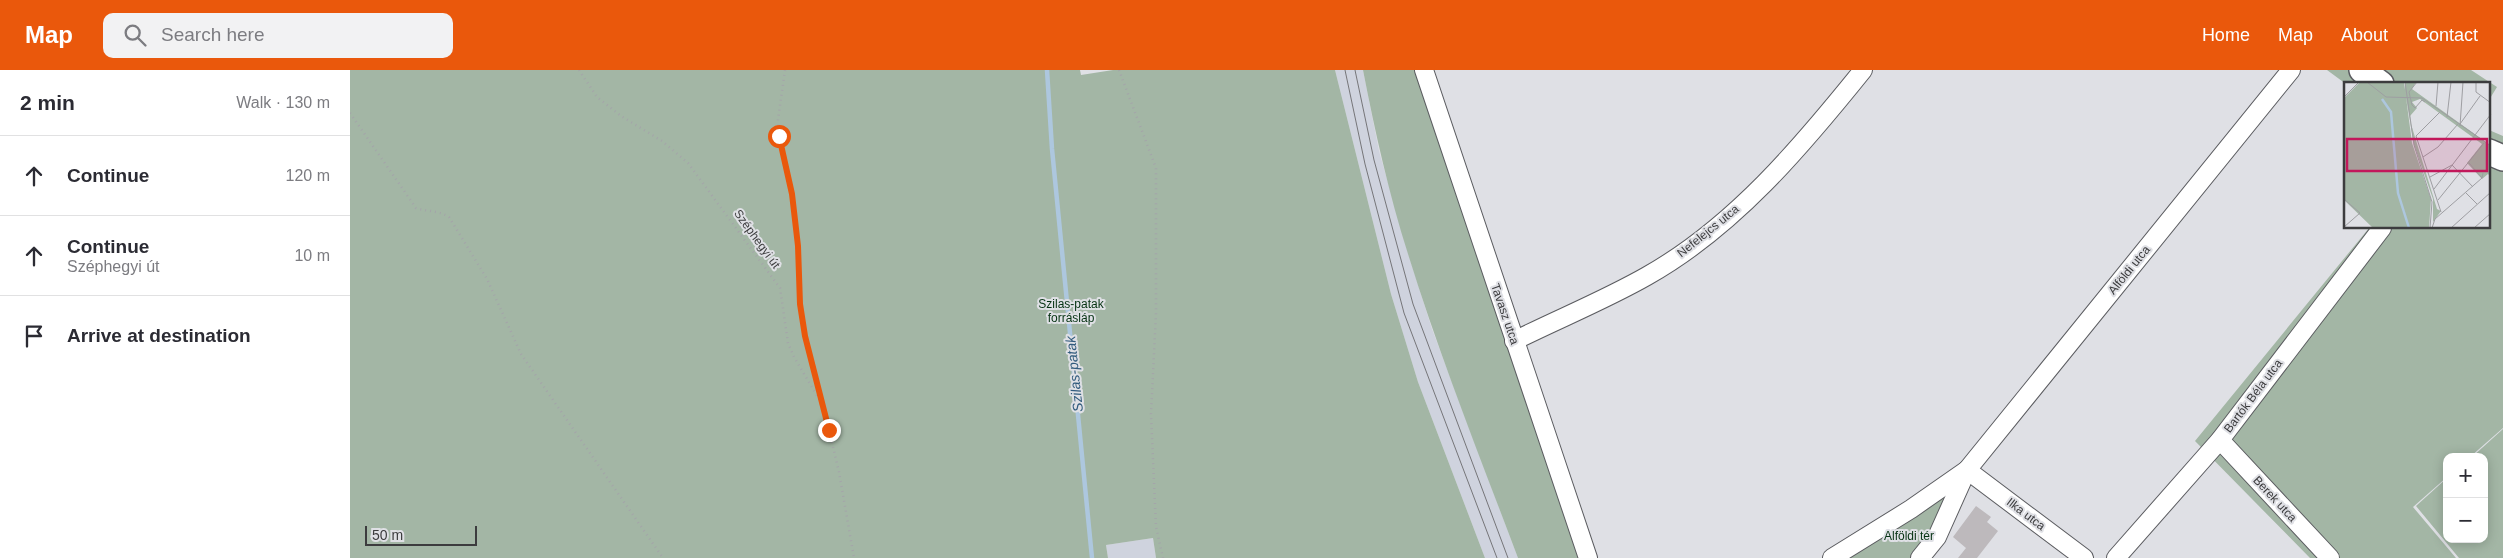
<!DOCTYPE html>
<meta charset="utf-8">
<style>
body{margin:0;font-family:Arial,sans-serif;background:#f2f2f3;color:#2b2b33}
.controls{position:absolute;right:15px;bottom:15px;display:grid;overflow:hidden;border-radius:10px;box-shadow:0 2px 12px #0003}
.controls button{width:45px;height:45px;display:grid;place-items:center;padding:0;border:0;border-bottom:1px solid #e1e1e2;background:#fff;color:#2b2b33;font:25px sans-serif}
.scale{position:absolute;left:15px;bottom:12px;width:112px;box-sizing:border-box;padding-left:5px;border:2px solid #3c3c3e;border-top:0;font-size:14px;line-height:18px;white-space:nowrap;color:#3c3c3e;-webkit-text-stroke:4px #dfe0e5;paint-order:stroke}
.stop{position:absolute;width:15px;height:15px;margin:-11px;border:4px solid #ea580c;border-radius:50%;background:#fff}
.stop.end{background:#ea580c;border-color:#fff;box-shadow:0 1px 5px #0008}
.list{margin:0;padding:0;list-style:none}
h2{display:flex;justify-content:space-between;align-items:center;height:65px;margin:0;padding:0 20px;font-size:21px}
h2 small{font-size:16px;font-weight:400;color:#7c7c81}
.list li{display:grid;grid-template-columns:32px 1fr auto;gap:15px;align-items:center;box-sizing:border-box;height:80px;padding:0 20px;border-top:1px solid #e1e1e2}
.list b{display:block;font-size:19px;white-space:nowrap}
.list p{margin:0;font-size:16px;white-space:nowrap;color:#7c7c81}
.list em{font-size:16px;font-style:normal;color:#7c7c81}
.icon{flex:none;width:28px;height:28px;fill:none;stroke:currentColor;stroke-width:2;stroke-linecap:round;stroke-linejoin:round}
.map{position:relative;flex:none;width:2153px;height:488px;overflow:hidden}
header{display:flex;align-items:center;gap:30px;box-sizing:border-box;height:70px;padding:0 25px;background:#ea580c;color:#fff}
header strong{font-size:24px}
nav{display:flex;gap:28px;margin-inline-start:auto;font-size:18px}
.search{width:350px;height:45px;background:#f2f2f3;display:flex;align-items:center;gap:12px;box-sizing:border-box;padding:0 18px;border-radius:10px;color:#7c7c81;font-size:19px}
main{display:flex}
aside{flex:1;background:#fff}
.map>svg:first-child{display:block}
.built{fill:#cfd3de}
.green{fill:#a3b6a5}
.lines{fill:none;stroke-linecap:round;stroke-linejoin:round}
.stream{stroke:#adc7de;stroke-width:4.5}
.building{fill:#bdb9bc}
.street-casing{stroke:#5b5c60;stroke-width:20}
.secondary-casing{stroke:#5b5c60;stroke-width:28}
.path{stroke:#a4a5a9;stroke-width:2.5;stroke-dasharray:1 4;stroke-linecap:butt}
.street{stroke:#fff;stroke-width:18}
.secondary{stroke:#fff;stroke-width:25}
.tram{stroke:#757578;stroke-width:1}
.route{stroke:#ea580c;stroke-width:6}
.labels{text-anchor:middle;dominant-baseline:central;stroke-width:4;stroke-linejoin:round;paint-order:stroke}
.street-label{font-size:12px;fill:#3c3c3e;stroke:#dfe0e5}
.park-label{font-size:12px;fill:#063313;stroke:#dfe0e5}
.water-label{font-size:14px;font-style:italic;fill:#315b7d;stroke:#dfe0e5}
.inset-river{fill:none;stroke:#adc7de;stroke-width:2.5}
.inset-road{fill:none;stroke:#9e9ea2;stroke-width:1}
.view{fill:#c2185b;fill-opacity:0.15;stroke:#c2185b;stroke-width:2.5}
.inset-edge{fill:none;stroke:#3c3c3e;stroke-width:2.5}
</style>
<header>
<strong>Map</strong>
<div class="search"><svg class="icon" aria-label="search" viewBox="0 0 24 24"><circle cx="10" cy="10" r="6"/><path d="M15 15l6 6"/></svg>Search here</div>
<nav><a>Home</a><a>Map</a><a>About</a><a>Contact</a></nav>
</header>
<main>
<aside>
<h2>2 min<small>Walk · 130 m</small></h2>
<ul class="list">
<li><svg class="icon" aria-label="ahead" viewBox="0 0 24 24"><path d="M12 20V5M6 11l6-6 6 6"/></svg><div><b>Continue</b></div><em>120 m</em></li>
<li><svg class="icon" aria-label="ahead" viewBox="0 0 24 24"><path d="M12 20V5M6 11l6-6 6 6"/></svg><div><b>Continue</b><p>Széphegyi út</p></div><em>10 m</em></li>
<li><svg class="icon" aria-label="arrive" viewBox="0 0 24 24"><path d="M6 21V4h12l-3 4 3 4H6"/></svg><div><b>Arrive at destination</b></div></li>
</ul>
</aside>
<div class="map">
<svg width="2153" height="488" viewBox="0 0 2153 488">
<rect width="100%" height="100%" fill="#dfe0e5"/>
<g class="built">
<path d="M 985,0 L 1013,0 L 1029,81 L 1058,183 L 1082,259 L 1168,488 L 1135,488 L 1068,312 L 1041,224 Z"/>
<path d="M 803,468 L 806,488 L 758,488 L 756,475 Z"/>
</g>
<g class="green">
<path d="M 0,0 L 730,0 L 731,5 L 763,0 L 985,0 L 1041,224 L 1068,312 L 1135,488 L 806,488 L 803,468 L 756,475 L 758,488 L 0,488 Z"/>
<path d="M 1013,0 L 1068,0 L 1230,488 L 1168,488 C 1130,387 1090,287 1058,184 C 1039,124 1025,62 1013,0 Z"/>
<path d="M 1977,0 L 2121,0 L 2147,17 L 2139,30 L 2139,14 L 1996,14 Z"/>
<path d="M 2139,60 L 2153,66 L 2153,358 L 2120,387 L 2097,387 L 2097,407 L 2063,437 L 2106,488 L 1960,488 L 1845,371 L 2019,158 L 2139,158 Z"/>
<path d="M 2153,359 L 2153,488 L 2109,488 L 2066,436 L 2097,408 L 2097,469 L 2134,469 L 2134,387 L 2122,387 Z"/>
<path d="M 1617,400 L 1570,488 L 1482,488 Z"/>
</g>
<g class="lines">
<path class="stream" d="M 697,0 L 702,79 L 742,488"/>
</g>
<path class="building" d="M 1626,436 L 1641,447 L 1637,452 L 1648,461 L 1627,488 L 1608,488 L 1616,478 L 1603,467 Z"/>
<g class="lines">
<defs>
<g id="street">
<path d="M 1074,0 L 1238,488"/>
<path d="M 1164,271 C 1208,249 1255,230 1297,206 C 1384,157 1451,77 1513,0"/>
<path d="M 1870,370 L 1980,488"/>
<path d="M 1617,400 L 1734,488"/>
<path d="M 1482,488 L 1561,439 L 1617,400"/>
<path d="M 1570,488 L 1587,467 L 1617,400 L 1941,0"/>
<path d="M 1766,488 L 1870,370 L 2032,158"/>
</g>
<g id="secondary">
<path d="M 2012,0 L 2031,14"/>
<path d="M 2139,82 L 2153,88"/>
</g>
</defs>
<use href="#street" class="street-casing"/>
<use href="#secondary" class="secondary-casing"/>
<g class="path">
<path d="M 229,0 L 247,27 L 271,46 L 312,71 L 338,93 L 430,218 L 438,273 L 444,287 L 469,329 L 479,360 L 489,402 L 504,488"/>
<path d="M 435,0 L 428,50 L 429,66 L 442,124 L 445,152 L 450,235 L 469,325"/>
<path d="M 769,0 L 806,98 L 806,244 L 801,344 L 806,457 L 813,488"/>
<path d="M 0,43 L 66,138 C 78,142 88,140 99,147 L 137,209 L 171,284 L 313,488"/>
</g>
<use href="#street" class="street"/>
<use href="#secondary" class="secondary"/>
<g class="tram">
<path d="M 995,0 L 1015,94 L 1054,243 L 1147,488"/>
<path d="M 1005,0 L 1024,90 L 1063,234 L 1158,488"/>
</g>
</g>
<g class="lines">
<path class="route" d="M 429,66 L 442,124 L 448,176 L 450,234 L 455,266 L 479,360"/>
</g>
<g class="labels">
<g class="street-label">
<text transform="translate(1358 161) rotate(-39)">Nefelejcs utca</text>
<text transform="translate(407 169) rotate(54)">Széphegyi út</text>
<text transform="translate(1779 200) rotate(-51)">Alföldi utca</text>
<text transform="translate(1155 244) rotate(71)">Tavasz utca</text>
<text transform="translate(1903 326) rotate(-53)">Bartók Béla utca</text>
<text transform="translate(1925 429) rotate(47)">Berek utca</text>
<text transform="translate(1676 444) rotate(37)">Ilka utca</text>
</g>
<g class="park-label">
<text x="721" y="234">Szilas-patak<tspan x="721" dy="14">forrásláp</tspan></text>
<text x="1559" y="466">Alföldi tér</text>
</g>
<g class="water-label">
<text transform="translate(724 304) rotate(-96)">Szilas-patak</text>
</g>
</g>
<g transform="translate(1994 12)">
<rect width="146" height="146" fill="#dfe0e5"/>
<path d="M 16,0 L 60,0 L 68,61 L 87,117 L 85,146 L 29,146 L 0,118 L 0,16 ZM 61,0 L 72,0 L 68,7 L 146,63 L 146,94 L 144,92 L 138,97 L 123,81 L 138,62 L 76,17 L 68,20 L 73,26 L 66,34 L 67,42 L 93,127 L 97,129 L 89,140 L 89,117 L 70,63 L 61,9 Z" fill="#a3b6a5"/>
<path class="inset-river" d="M 38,17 L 47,30 L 54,111 L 65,146"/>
<path class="inset-road" d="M 23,0 L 42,15 L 78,16 L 147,64M 61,0 L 70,63 L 88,120 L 86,146M 73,0 L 65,10 L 68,23 L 71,26 L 78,18 L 81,20M 132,0 L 132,10 L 147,21M 0,15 L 15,0M 92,24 L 94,0M 96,30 L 72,54 L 97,130M 103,35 L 107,0M 116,42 L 136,14M 116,44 L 119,0M 79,75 L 94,65 L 114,42M 125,81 L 138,96M 108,83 L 129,105M 86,95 L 108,83M 90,107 L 147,32M 122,111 L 133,122M 0,117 L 16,131 L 0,145M 94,118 L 140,61M 88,146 L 91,137 L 138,96 L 139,91M 107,146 L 147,110M 130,146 L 147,131"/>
<path class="view" d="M 3,57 L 143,57 L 143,89 L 3,89 Z"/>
<rect width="146" height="146" class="inset-edge"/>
</g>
</svg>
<div class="controls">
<button>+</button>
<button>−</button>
</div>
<div class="scale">50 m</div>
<div class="stop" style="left:429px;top:66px"></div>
<div class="stop end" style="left:479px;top:360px"></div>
</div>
</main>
